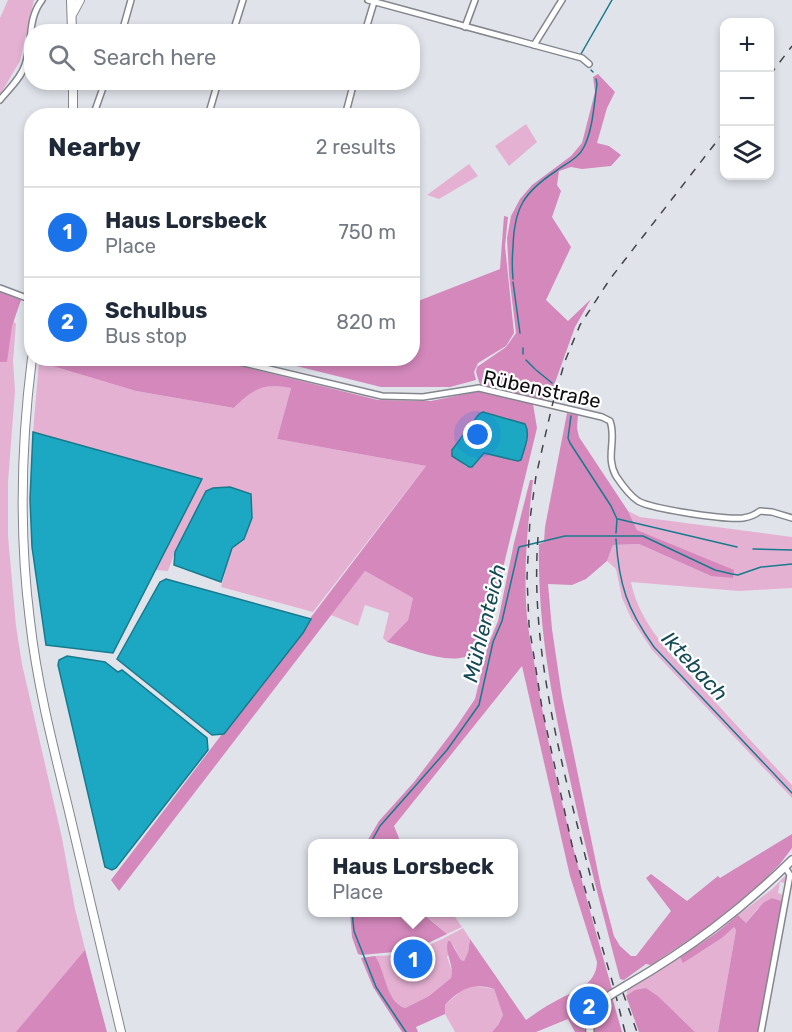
<!DOCTYPE html>
<meta charset="utf-8">
<style>
body{margin:0;font-family:Rubik,sans-serif;background:#f2f2f3;color:#1f2937}
.controls{position:absolute;right:18px;top:18px;display:grid;overflow:hidden;border-radius:12px;box-shadow:0 3px 9px #0003}
.controls button{width:54px;height:54px;display:grid;place-items:center;padding:0;border:0;border-bottom:2px solid #e0e1e3;background:#fff;color:#1f2937;font:30px sans-serif}
.you{position:absolute;left:478px;top:435px;width:21px;height:21px;margin:-15px;border:4px solid #fff;border-radius:50%;background:#1a73e8;box-shadow:0 0 0 9px #1a73e833}
.badge{display:grid;place-items:center;width:39px;height:39px;border-radius:50%;background:#1a73e8;color:#fff;font-size:20px;font-weight:700}
.pin{position:absolute;translate:-50% -50%;border:3px solid #fff;box-shadow:0 2px 6px #0006}
.popup{position:absolute;left:308px;top:839px;width:210px;height:78px;box-sizing:border-box;display:grid;place-content:center;border-radius:12px;background:#fff;filter:drop-shadow(0 2px 4px #0005);font-size:20px;white-space:nowrap;color:#747a83}
.popup b{font-size:22px;color:#1f2937}
.popup::after{content:'';position:absolute;left:50%;top:100%;margin-left:-12px;border:12px solid transparent;border-top-color:#fff}
.list{margin:0;padding:0;list-style:none}
h2{display:flex;justify-content:space-between;align-items:center;height:78px;margin:0;padding:0 24px;font-size:26px}
h2 small{font-size:20px;font-weight:400;color:#747a83}
.list li{display:grid;grid-template-columns:39px 1fr auto;gap:18px;align-items:center;box-sizing:border-box;height:90px;padding:0 24px;border-top:2px solid #e0e1e3}
.list b{display:block;font-size:22px;white-space:nowrap}
.list p{margin:0;font-size:20px;white-space:nowrap;color:#747a83}
.list em{font-size:20px;font-style:normal;color:#747a83}
.icon{flex:none;width:33px;height:33px;fill:none;stroke:currentColor;stroke-width:2;stroke-linecap:round;stroke-linejoin:round}
.map{position:relative;flex:none;width:792px;height:1032px;overflow:hidden}
.search{position:absolute;background:#fff;box-shadow:0 3px 9px #0003;left:24px;top:24px;width:396px;height:66px;display:flex;align-items:center;gap:15px;box-sizing:border-box;padding:0 21px;border-radius:24px;color:#747a83;font-size:22px}
.panel{position:absolute;background:#fff;box-shadow:0 3px 9px #0003;left:24px;top:108px;width:396px;height:258px;border-radius:24px}
.map>svg:first-child{display:block}
.green{fill:#e5b1d3}
.forest{fill:#d488bc;fill-rule:evenodd}
.water{fill:#1ca8c2;stroke:#187a8d;stroke-width:1.5}
.lines{fill:none;stroke-linecap:round;stroke-linejoin:round}
.stream{stroke:#187a8d;stroke-width:1.5}
.minor-casing{stroke:#84868e;stroke-width:8}
.secondary-casing{stroke:#84868e;stroke-width:10}
.primary-casing{stroke:#84868e;stroke-width:10}
.minor{stroke:#fff;stroke-width:5}
.secondary{stroke:#fff;stroke-width:7}
.primary{stroke:#fff;stroke-width:8}
.rail{stroke:#444449;stroke-width:1.5;stroke-dasharray:8 8;stroke-linecap:butt}
.secondary-bridge-casing{stroke:#84868e;stroke-width:10;stroke-linecap:butt}
.secondary-bridge{stroke:#fff;stroke-width:7}
.labels{text-anchor:middle;dominant-baseline:central;stroke-width:4.5;stroke-linejoin:round;paint-order:stroke}
.street-label{font-size:20px;fill:#0f0f12;stroke:#fff}
.water-label{font-size:21px;font-style:italic;fill:#154b55;stroke:#fff}
</style>
<div class="map">
<svg width="792" height="1032" viewBox="0 0 792 1032">
<rect width="100%" height="100%" fill="#e1e3eb"/>
<g class="green">
<path d="M 8,0 L 34,0 L 20,61 L 0,95 L 0,18 Z"/>
<path d="M 526,124 L 537,142 L 509,166 L 495,146 Z"/>
<path d="M 469,164 L 478,176 L 439,199 L 427,195 Z"/>
<path d="M 0,305 L 16,324 L 13,361 L 15,391 L 8,482 L 8,536 L 16,626 L 22,664 L 62,838 L 75,909 L 106,1032 L 0,1032 Z"/>
<path d="M 39,362 L 136,391 L 234,408 C 253,389 264,381 291,388 L 277,439 L 426,466 L 313,612 L 221,587 L 232,548 L 244,539 L 252,518 L 251,494 L 175,552 L 168,571 L 156,570 L 202,479 L 33,432 Z"/>
<path d="M 628,511 L 640,517 L 792,537 L 792,588 L 739,591 L 631,582 C 640,630 686,670 717,704 C 742,731 767,758 792,785 L 792,798 L 652,650 L 631,618 L 622,598 L 616,569 L 607,561 L 613,545 L 639,544 L 711,576 L 733,570 L 637,530 Z"/>
<path d="M 365,571 L 413,598 L 408,620 L 387,642 L 383,638 L 389,613 L 365,605 L 358,626 L 331,615 Z"/>
<path d="M 786,875 L 786,883 L 780,882 L 778,893 L 783,895 L 782,901 L 772,898 L 758,908 L 746,923 L 738,915 L 771,890 Z"/>
<path d="M 423,913 L 452,913 L 462,927 L 447,934 Z"/>
<path d="M 734,926 L 736,930 L 718,1032 L 695,1032 L 658,996 L 646,988 L 626,996 L 628,989 L 680,957 L 684,962 L 722,938 Z"/>
<path d="M 463,928 L 470,939 L 468,952 L 464,961 L 461,960 L 453,945 L 447,957 L 453,974 L 451,978 L 429,996 L 405,1008 C 384,1000 386,971 375,956 C 409,956 434,944 463,928 Z"/>
<path d="M 475,986 L 494,989 L 503,1015 L 498,1025 L 492,1032 L 455,1032 L 445,1014 L 445,1005 L 464,988 Z"/>
</g>
<g class="forest">
<path d="M 598,74 L 615,92 L 607,108 L 597,143 L 609,146 L 621,155 L 611,166 L 582,169 L 571,167 L 559,171 L 557,185 L 561,191 L 552,217 L 571,247 L 546,300 L 568,321 L 591,299 L 575,327 L 548,402 L 480,385 L 476,372 L 477,367 L 506,347 L 516,333 L 509,275 L 507,238 L 511,216 L 520,199 L 532,185 L 571,156 L 582,143 L 595,92 L 593,77 Z"/>
<path d="M 504,216 L 508,217 L 505,246 L 514,333 L 506,346 L 478,363 L 474,372 L 476,380 L 450,387 L 381,387 L 268,359 L 412,358 L 413,303 L 500,269 Z"/>
<path d="M 0,291 L 21,300 L 12,326 L 7,362 L 0,362 Z"/>
<path d="M 40,358 L 212,359 L 378,400 L 431,401 L 484,390 L 533,404 L 537,428 L 488,630 C 484,638 480,648 473,653 C 453,668 409,648 387,642 L 408,620 L 413,598 L 365,571 L 119,891 L 111,880 L 426,466 L 277,439 L 291,388 C 264,382 253,389 234,408 L 136,391 L 39,362 ZM 483,412 L 491,414 L 521,460 L 484,453 L 467,467 L 452,456 L 452,450 L 479,414 Z"/>
<path d="M 567,413 L 578,415 L 577,428 L 579,437 L 628,511 L 637,530 L 734,570 L 733,578 L 711,576 L 639,544 L 613,545 L 607,561 L 586,579 L 572,585 L 548,584 L 552,629 L 562,697 L 601,887 L 614,936 L 620,946 L 631,956 L 636,956 L 671,911 L 646,878 L 651,874 L 687,901 L 718,876 L 720,878 L 792,834 L 792,848 L 780,864 L 756,888 L 704,930 L 651,965 L 646,964 L 624,980 L 620,979 C 606,926 592,873 579,819 C 558,728 537,639 539,544 L 544,542 L 545,527 Z"/>
<path d="M 530,480 L 533,480 C 528,521 524,562 526,603 C 527,628 533,654 537,679 C 554,784 583,887 612,989 L 603,994 L 575,1004 L 575,1010 L 586,1032 L 575,1032 L 568,1019 L 536,1032 L 492,1032 L 498,1025 L 503,1015 L 494,989 C 473,982 460,989 445,1005 L 445,1014 L 416,1027 L 418,1032 L 402,1032 L 373,987 L 361,958 L 375,956 C 386,971 385,1001 405,1008 L 429,996 L 451,978 C 455,966 444,954 448,941 L 450,941 L 461,960 L 464,961 L 468,952 L 470,939 L 526,1020 C 535,1014 544,1007 554,1002 C 572,991 596,987 597,962 L 570,876 L 522,666 L 394,826 L 401,843 L 366,843 L 379,821 L 414,782 L 456,727 L 475,699 L 488,645 L 498,621 L 514,543 Z"/>
<path d="M 772,898 L 782,901 L 759,1032 L 718,1032 L 736,930 L 734,927 L 722,938 L 683,963 L 680,957 L 716,933 L 738,915 L 746,923 L 763,903 Z"/>
<path d="M 350,913 L 422,913 L 447,934 L 426,944 L 405,951 L 361,955 L 358,954 L 352,937 Z"/>
<path d="M 85,950 L 107,1032 L 16,1032 Z"/>
<path d="M 646,988 L 658,996 L 695,1032 L 639,1032 L 626,996 L 635,990 Z"/>
<path d="M 612,997 L 622,1032 L 593,1032 L 595,1016 Z"/>
</g>
<g class="water">
<path d="M 483,412 L 525,424 C 531,435 524,449 521,460 L 518,461 L 484,453 L 472,467 L 469,467 L 452,456 L 452,450 L 479,414 Z"/>
<path d="M 33,432 L 202,479 L 113,653 L 46,645 L 32,547 L 30,499 Z"/>
<path d="M 230,487 L 251,494 L 252,518 L 244,539 L 232,548 L 221,582 L 174,565 L 175,552 L 206,491 L 213,488 Z"/>
<path d="M 166,579 L 311,619 L 303,633 L 224,734 L 212,735 L 117,659 L 160,582 Z"/>
<path d="M 67,656 L 105,662 L 118,672 L 122,670 L 207,738 L 208,750 L 116,868 L 112,870 L 105,867 L 58,665 L 59,660 Z"/>
</g>
<g class="lines">
<g class="stream">
<path d="M 582,56 L 581,54 L 612,0"/>
<path d="M 591,70 L 593,72"/>
<path d="M 513,279 C 512,268 512,258 513,247 C 514,208 524,192 556,171 C 565,164 579,158 584,147 C 593,129 594,104 597,84 L 596,79"/>
<path d="M 513,282 L 520,333"/>
<path d="M 523,348 L 523,354"/>
<path d="M 526,360 L 535,369"/>
<path d="M 536,370 L 552,383"/>
<path d="M 571,416 L 568,438 L 570,443 L 611,506 L 617,519 L 616,533"/>
<path d="M 618,519 L 737,547"/>
<path d="M 616,539 C 619,585 627,609 654,647 L 792,793"/>
<path d="M 753,549 L 792,550"/>
<path d="M 370,844 L 380,826 L 447,750 L 479,705 L 493,642 L 502,621 L 519,547 L 565,536 L 643,536 L 715,570 L 732,574 L 738,575 L 761,567 L 792,564"/>
<path d="M 352,912 L 354,931 L 376,987 L 406,1032"/>
</g>
<defs>
<g id="minor">
<path d="M 368,0 L 534,45 L 582,58 L 589,64"/>
<path d="M 465,27 L 475,0"/>
<path d="M 122,32 L 131,0"/>
<path d="M 233,32 L 243,0"/>
<path d="M 365,32 L 374,2"/>
<path d="M 534,45 L 562,0"/>
<path d="M 0,100 C 9,89 21,78 25,65 C 33,42 27,19 42,0"/>
<path d="M 93,116 L 105,82"/>
<path d="M 208,116 L 218,82"/>
<path d="M 345,116 L 354,82"/>
<path d="M 0,288 L 32,300"/>
<path d="M 223,358 L 382,396 L 423,397 L 479,388 L 602,417 L 610,421 C 617,440 605,456 616,476 C 622,485 629,495 638,501 C 652,509 725,520 743,518 C 750,517 755,515 760,511 L 772,512 L 792,518"/>
<path d="M 761,1032 L 790,875 L 785,867"/>
</g>
<g id="secondary">
<path d="M 627,985 C 689,949 740,911 792,860"/>
<path d="M 590,1032 C 588,1015 598,1003 612,994"/>
</g>
<g id="primary">
<path d="M 71,0 L 72,32"/>
<path d="M 73,13 L 80,0"/>
<path d="M 73,82 L 73,116"/>
<path d="M 32,358 C 21,445 19,534 30,621 C 37,684 53,746 68,807 C 85,882 103,957 121,1032"/>
</g>
</defs>
<use href="#minor" class="minor-casing"/>
<use href="#secondary" class="secondary-casing"/>
<use href="#primary" class="primary-casing"/>
<use href="#minor" class="minor"/>
<use href="#secondary" class="secondary"/>
<use href="#primary" class="primary"/>
<g class="rail">
<path d="M 770,75 L 792,46"/>
<path d="M 538,537 C 529,655 566,780 595,894"/>
<path d="M 623,993 L 637,1032"/>
<path d="M 625,1032 L 613,984 L 572,845 L 542,708 L 529,625 L 527,577 L 530,519 L 536,476 L 552,406 L 565,361 L 580,325 L 610,279 L 724,132"/>
</g>
<defs>
<path id="secondary-bridge" d="M 612,994 L 627,985"/>
</defs>
<use href="#secondary-bridge" class="secondary-bridge-casing"/>
<use href="#secondary-bridge" class="secondary-bridge"/>
</g>
<g class="labels">
<g class="street-label">
<text transform="translate(542 389) rotate(12)">Rübenstraße</text>
</g>
<g class="water-label">
<text transform="translate(484 623) rotate(-76)">Mühlenteich</text>
<text transform="translate(695 666) rotate(47)">Iktebach</text>
</g>
</g>
</svg>
<div class="controls">
<button>+</button>
<button>−</button>
<button><svg class="icon" aria-label="layers" viewBox="0 0 24 24"><path d="M12 4l9 5-9 5-9-5zM3 14l9 5 9-5"/></svg></button>
</div>
<div class="you"></div>
<div class="pin badge" style="left:413px;top:959px">1</div>
<div class="popup"><b>Haus Lorsbeck</b>Place</div>
<div class="pin badge" style="left:589px;top:1006px">2</div>
<div class="search"><svg class="icon" aria-label="search" viewBox="0 0 24 24"><circle cx="10" cy="10" r="6"/><path d="M15 15l6 6"/></svg>Search here</div>
<section class="panel">
<h2>Nearby<small>2 results</small></h2>
<ul class="list">
<li><span class="badge">1</span><div><b>Haus Lorsbeck</b><p>Place</p></div><em>750 m</em></li>
<li><span class="badge">2</span><div><b>Schulbus</b><p>Bus stop</p></div><em>820 m</em></li>
</ul>
</section>
</div>
